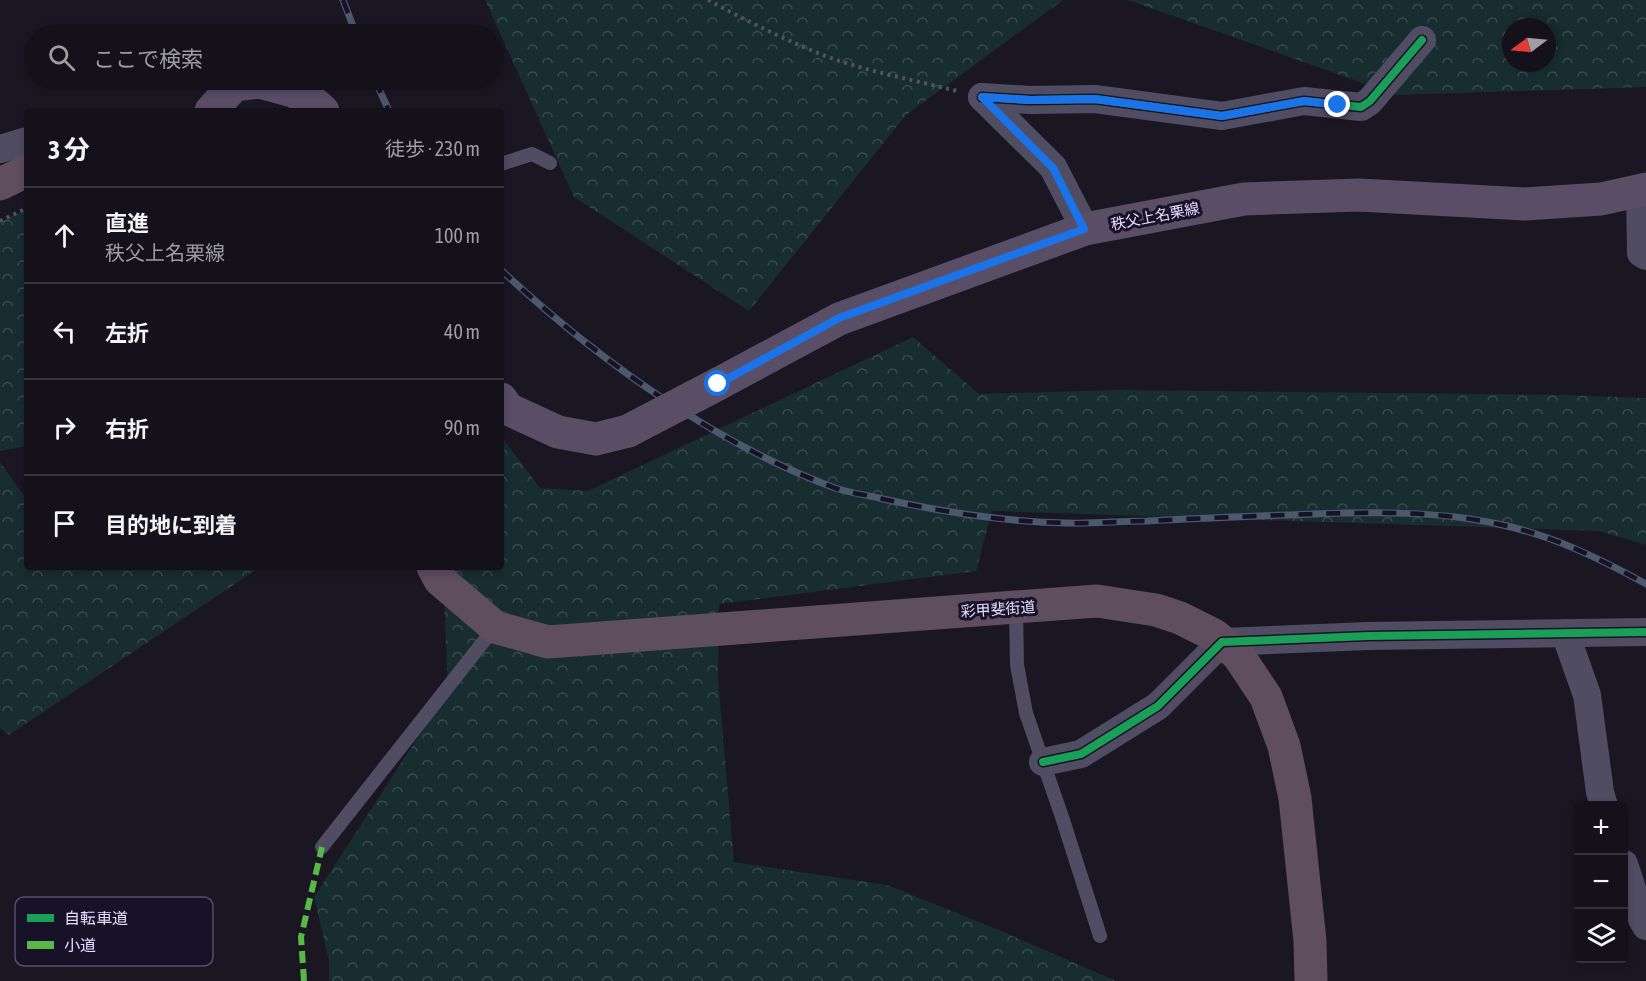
<!DOCTYPE html>
<html lang="ja">
<meta charset="utf-8">
<style>
body{margin:0;font-family:"Asap Condensed","Noto Sans JP",sans-serif;background:#211f27;color:#f1f3f6}
.controls{position:absolute;right:18px;bottom:18px;display:grid;overflow:hidden;border-radius:6px;box-shadow:0 3px 9px #0003}
.controls button{width:54px;height:54px;display:grid;place-items:center;padding:0;border:0;border-bottom:2px solid #333139;background:#14111a;color:#f1f3f6;font:30px sans-serif}
.compass{position:absolute;left:1502px;top:18px;width:54px;height:54px;border-radius:50%;background:#14111a;box-shadow:0 3px 9px #0003;rotate:254deg}
.stop{position:absolute;width:18px;height:18px;margin:-14px;border:4px solid #1a73e8;border-radius:50%;background:#fff}
.stop.end{background:#1a73e8;border-color:#fff;box-shadow:0 2px 6px #0008}
.list{margin:0;padding:0;list-style:none}
h2{display:flex;justify-content:space-between;align-items:center;height:78px;margin:0;padding:0 24px;font-size:26px}
h2 small{font-size:20px;font-weight:400;color:#9d9da2}
.list li{display:grid;grid-template-columns:39px 1fr auto;gap:18px;align-items:center;box-sizing:border-box;height:96px;padding:0 24px;border-top:2px solid #333139}
.list b{display:block;font-size:22px;white-space:nowrap}
.list p{margin:0;font-size:20px;white-space:nowrap;color:#9d9da2}
.list em{font-size:20px;font-style:normal;color:#9d9da2}
.icon{flex:none;width:33px;height:33px;fill:none;stroke:currentColor;stroke-width:2;stroke-linecap:round;stroke-linejoin:round}
.map{position:relative;flex:none;width:1646px;height:981px;overflow:hidden}
.search{position:absolute;background:#14111a;box-shadow:0 3px 9px #0003;left:24px;top:24px;width:480px;height:66px;display:flex;align-items:center;gap:15px;box-sizing:border-box;padding:0 21px;border-radius:33px;color:#9d9da2;font-size:22px}
.panel{position:absolute;background:#14111a;box-shadow:0 3px 9px #0003;left:24px;top:108px;width:480px;height:462px;border-radius:6px}
.map>svg:first-child{display:block}
.forest{fill:url(#forest-crowns);fill-rule:evenodd}
.lines{fill:none;stroke-linecap:round;stroke-linejoin:round}
.path{stroke:#4c5564;stroke-width:4;stroke-dasharray:3 4.5;stroke-linecap:butt}
.lane{stroke:#504d63;stroke-width:14}
.street{stroke:#504d63;stroke-width:28}
.primary{stroke:#5a4e67;stroke-width:33}
.highway{stroke:#5f4d60;stroke-width:33}
.rail-casing{stroke:#4a596b;stroke-width:7}
.rail{stroke:#181228;stroke-width:4.5;stroke-dasharray:14;stroke-linecap:butt}
.primary-bridge{stroke:#5a4e67;stroke-width:33}
.quiet{stroke:#58b947;stroke-width:6;stroke-dasharray:12 6;stroke-linecap:butt}
.cycleway-casing{stroke:#181228;stroke-width:11}
.cycleway{stroke:#1a9f57;stroke-width:8}
.route{stroke:#1a73e8;stroke-width:8}
.labels{text-anchor:middle;dominant-baseline:central;stroke-width:6;stroke-linejoin:round;paint-order:stroke}
.street-label{font-size:15px;fill:#e3dcfc;stroke:#181228}
.key{fill:#181228;stroke:#554f68;stroke-width:1.5}
.key-label{font-size:16px;fill:#e3dcfc}
</style>
<div class="map">
<svg width="1646" height="981" viewBox="0 0 1646 981">
<defs>
<pattern id="forest-crowns" width="20" height="18" patternUnits="userSpaceOnUse" patternTransform="scale(1.5)"><rect width="20" height="18" fill="#172d30"/><path d="M2 6a3 3 0 1 1 6 0M12 15a3 3 0 1 1 6 0" fill="none" stroke="#394b4f"/></pattern>
</defs>
<rect width="100%" height="100%" fill="#1a1723"/>
<g class="forest">
<path d="M 485,0 L 1063,0 L 906,115 L 749,311 L 574,197 Z"/>
<path d="M 1128,0 L 1646,0 L 1646,87 L 1397,95 ZM 1511,27 L 1547,27 L 1547,63 L 1511,63 Z"/>
<path d="M 27,209 L 27,446 L 0,451 L 0,222 Z"/>
<path d="M 913,337 L 979,394 L 1117,390 L 1563,395 L 1646,398 L 1646,545 L 1599,531 L 992,511 L 976,571 L 719,604 L 718,679 L 734,862 L 887,885 L 999,930 L 1116,981 L 329,981 L 329,961 L 314,897 L 448,691 L 443,567 L 501,567 L 501,436 L 540,488 L 588,491 Z"/>
<path d="M 0,462 L 27,500 L 27,567 L 260,567 L 9,735 L 0,728 Z"/>
</g>
<g class="lines">
<g class="path">
<path d="M 708,0 C 747,21 787,41 828,57 C 870,72 914,80 957,91"/>
<path d="M 0,221 L 27,208"/>
</g>
<g class="lane">
<path d="M 501,164 L 532,154 L 550,163"/>
<path d="M 1016,607 L 1017,665 L 1026,713 L 1062,817 L 1100,936"/>
<path d="M 322,847 L 495,627"/>
</g>
<g class="street">
<path d="M 982,97 L 1030,100 L 1095,99 L 1222,116 L 1304,101 L 1361,107 L 1370,101 L 1422,40"/>
<path d="M 982,97 L 1053,167 L 1085,229"/>
<path d="M 0,149 L 27,141"/>
<path d="M 1640,191 L 1641,253 L 1646,256"/>
<path d="M 1565,633 L 1587,695 L 1600,792 L 1604,806"/>
<path d="M 1043,762 L 1081,754 L 1158,706 L 1222,642 L 1368,636 L 1646,632"/>
<path d="M 1624,864 L 1642,919 L 1646,926"/>
</g>
<g class="primary">
<path d="M 211,111 L 234,85 L 260,82 L 293,91 L 314,103 L 323,111"/>
<path d="M 718,384 L 839,319 L 1085,229 L 1244,199 L 1359,195 L 1525,204 L 1601,199 L 1646,189"/>
<path d="M 501,399 L 508,409 L 558,432 L 596,439 L 628,431"/>
</g>
<g class="highway">
<path d="M 0,184 L 27,171"/>
<path d="M 433,567 L 440,580 L 495,627 L 548,642 L 1097,601 L 1156,610 L 1180,618 L 1214,635 L 1238,655 L 1266,697 L 1284,746 L 1295,798 L 1310,941 L 1311,981"/>
</g>
<defs>
<g id="rail">
<path d="M 343,0 L 356,34"/>
<path d="M 375,80 L 389,111"/>
<path d="M 501,270 C 596,358 713,443 835,488 C 850,493 867,495 883,499 C 943,512 1005,522 1067,523 C 1093,524 1120,521 1147,521 C 1202,518 1258,516 1313,514 C 1373,512 1439,511 1498,524 C 1551,535 1599,558 1646,584"/>
</g>
</defs>
<use href="#rail" class="rail-casing"/>
<use href="#rail" class="rail"/>
<path class="primary-bridge" d="M 628,431 L 718,384"/>
<path class="quiet" d="M 304,981 L 301,937 L 322,847"/>
<defs>
<g id="cycleway">
<path d="M 982,97 L 1030,100 L 1095,99 L 1222,116 L 1304,101 L 1361,107 L 1370,101 L 1422,40"/>
<path d="M 1043,762 L 1081,754 L 1158,706 L 1222,642 L 1368,636 L 1646,632"/>
</g>
</defs>
<use href="#cycleway" class="cycleway-casing"/>
<use href="#cycleway" class="cycleway"/>
</g>
<g class="lines">
<path class="route" d="M 718,384 L 839,318 L 1084,229 L 1053,168 L 982,97 L 1030,100 L 1095,99 L 1222,116 L 1304,101 L 1338,105"/>
</g>
<g class="labels">
<g class="street-label">
<text transform="translate(1155 216) rotate(-11)">秩父上名栗線</text>
<text transform="translate(998 609) rotate(-4)">彩甲斐街道</text>
</g>
</g>
<rect x="15" y="897" width="198" height="69" rx="9" class="key"/>
<rect x="27" y="914" width="27" height="8" fill="#1a9f57"/>
<rect x="27" y="941" width="27" height="8" fill="#58b947"/>
<g class="key-label">
<text x="64" y="924">自転車道</text>
<text x="64" y="951">小道</text>
</g>
</svg>
<div class="controls">
<button>+</button>
<button>−</button>
<button><svg class="icon" aria-label="layers" viewBox="0 0 24 24"><path d="M12 4l9 5-9 5-9-5zM3 14l9 5 9-5"/></svg></button>
</div>
<svg class="compass" viewBox="-18 -18 36 36"><path d="M0-13l5 13h-10z" fill="#e53935"/><path d="M0 13l5-13h-10z" fill="#9d9da2"/></svg>
<div class="stop" style="left:718px;top:384px"></div>
<div class="stop end" style="left:1338px;top:105px"></div>
<div class="search"><svg class="icon" aria-label="search" viewBox="0 0 24 24"><circle cx="10" cy="10" r="6"/><path d="M15 15l6 6"/></svg>ここで検索</div>
<section class="panel">
<h2>3 分<small>徒歩 · 230 m</small></h2>
<ul class="list">
<li><svg class="icon" aria-label="ahead" viewBox="0 0 24 24"><path d="M12 20V5M6 11l6-6 6 6"/></svg><div><b>直進</b><p>秩父上名栗線</p></div><em>100 m</em></li>
<li><svg class="icon" aria-label="left" viewBox="0 0 24 24"><path d="M17 20v-9H6M10 6l-5 5 5 5"/></svg><div><b>左折</b></div><em>40 m</em></li>
<li><svg class="icon" aria-label="right" viewBox="0 0 24 24"><path d="M7 20v-9h11M14 6l5 5-5 5"/></svg><div><b>右折</b></div><em>90 m</em></li>
<li><svg class="icon" aria-label="arrive" viewBox="0 0 24 24"><path d="M6 21V4h12l-3 4 3 4H6"/></svg><div><b>目的地に到着</b></div></li>
</ul>
</section>
</div>
